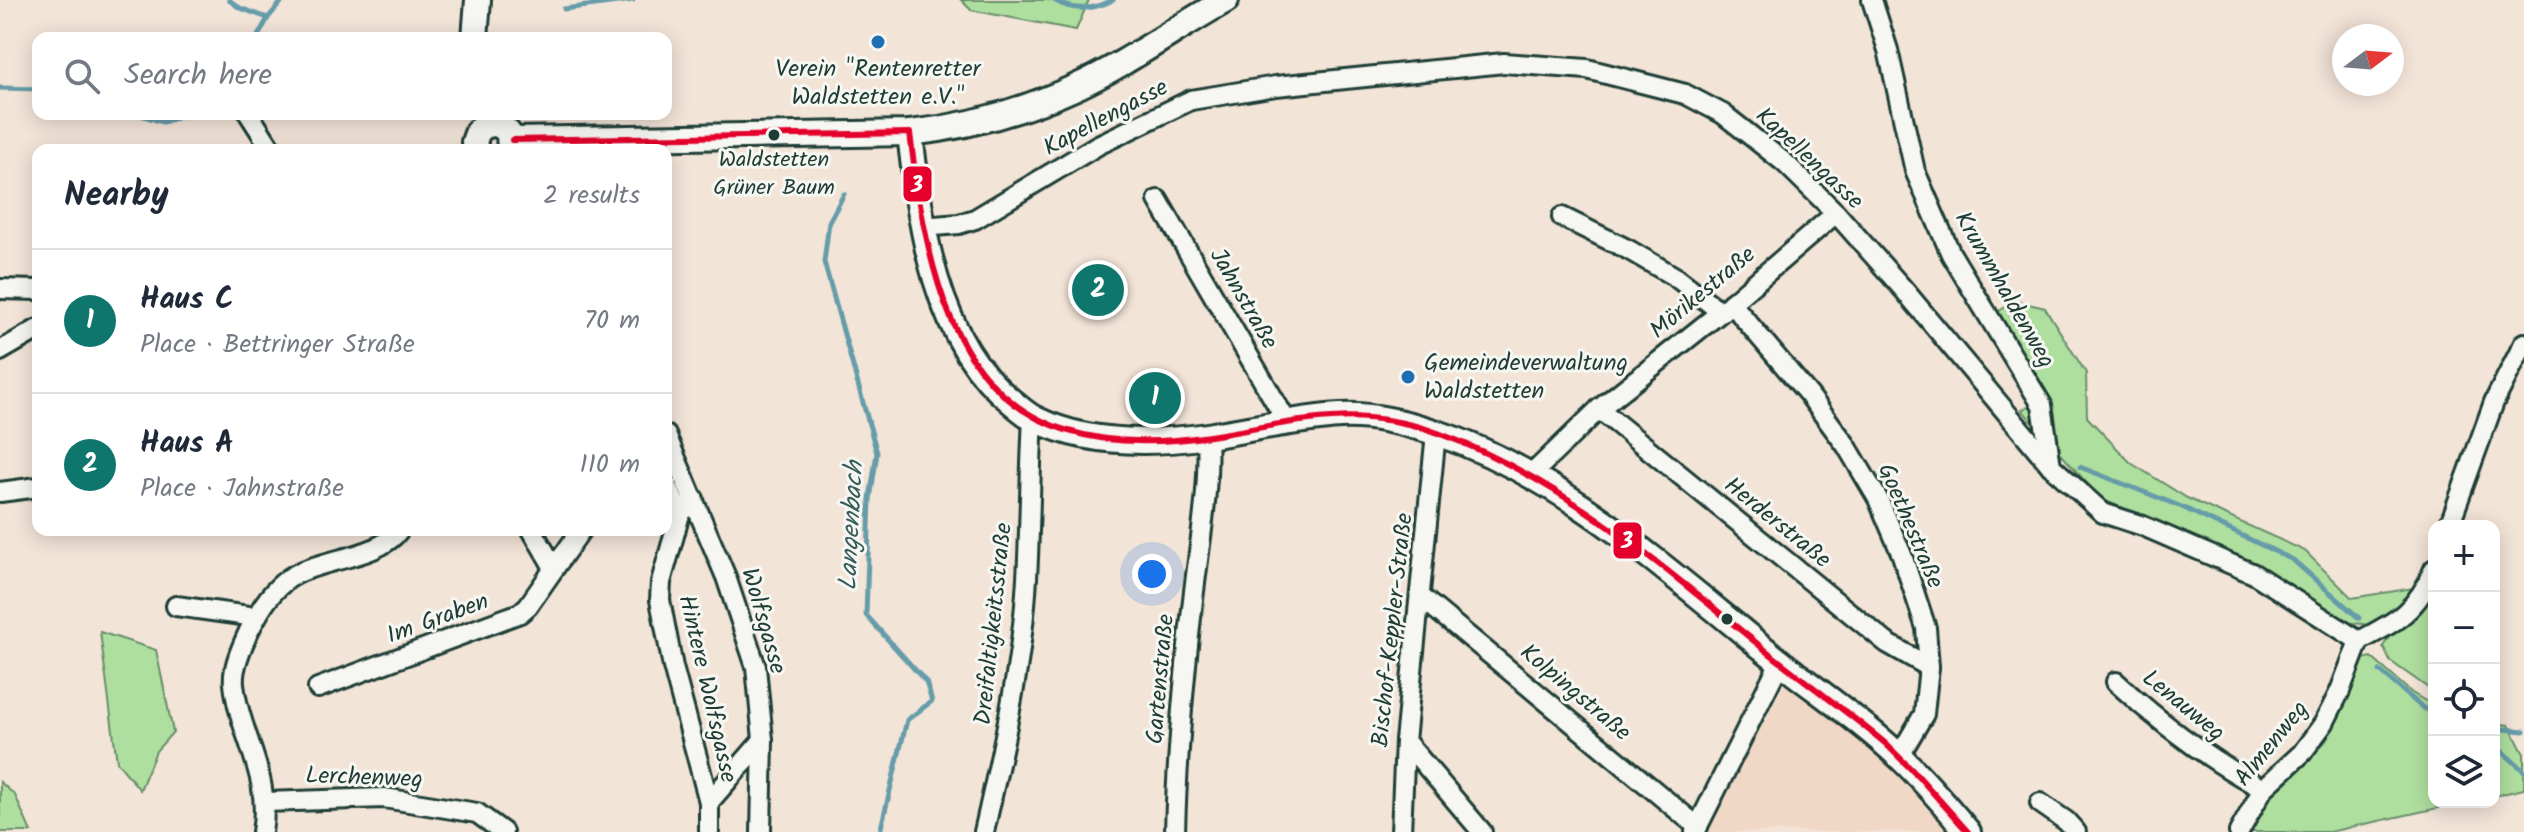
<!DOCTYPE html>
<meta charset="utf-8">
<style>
body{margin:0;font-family:Kalam,sans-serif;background:#f2f2f3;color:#1f2937}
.controls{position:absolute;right:24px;bottom:24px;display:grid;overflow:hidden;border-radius:16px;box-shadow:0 4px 20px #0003}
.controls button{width:72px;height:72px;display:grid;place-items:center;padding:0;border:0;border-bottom:2px solid #e0e1e3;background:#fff;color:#1f2937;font:40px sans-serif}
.compass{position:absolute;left:2332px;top:24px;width:72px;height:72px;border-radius:50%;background:#fff;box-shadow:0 4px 20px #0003;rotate:74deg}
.you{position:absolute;left:1152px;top:574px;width:28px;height:28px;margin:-20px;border:6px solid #fff;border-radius:50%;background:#1a73e8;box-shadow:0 0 0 12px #1a73e833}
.badge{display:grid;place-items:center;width:52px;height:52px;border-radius:50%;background:#0f766e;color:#fff;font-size:26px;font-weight:700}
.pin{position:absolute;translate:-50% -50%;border:4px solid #fff;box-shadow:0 2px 8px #0006}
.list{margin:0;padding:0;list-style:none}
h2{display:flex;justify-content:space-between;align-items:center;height:104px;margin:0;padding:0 32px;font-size:34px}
h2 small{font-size:26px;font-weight:400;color:#747a83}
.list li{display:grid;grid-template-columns:52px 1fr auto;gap:24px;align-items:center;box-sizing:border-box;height:144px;padding:0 32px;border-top:2px solid #e0e1e3}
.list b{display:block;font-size:30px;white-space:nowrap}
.list p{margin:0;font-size:26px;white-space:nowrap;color:#747a83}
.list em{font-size:26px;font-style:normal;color:#747a83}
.icon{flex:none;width:44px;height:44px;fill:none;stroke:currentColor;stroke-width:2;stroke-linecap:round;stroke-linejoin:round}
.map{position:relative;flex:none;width:2524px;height:832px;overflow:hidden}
.search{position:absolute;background:#fff;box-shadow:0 4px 20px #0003;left:32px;top:32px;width:640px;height:88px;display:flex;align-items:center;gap:20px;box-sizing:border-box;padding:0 28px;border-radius:16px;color:#747a83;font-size:30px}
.panel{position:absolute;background:#fff;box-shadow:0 4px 20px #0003;left:32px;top:144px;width:640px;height:392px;border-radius:16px}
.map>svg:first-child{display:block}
.built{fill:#f1d8c6}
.green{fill:#afdf9f;stroke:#678e6a;stroke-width:2}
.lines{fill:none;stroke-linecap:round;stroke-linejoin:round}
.stream{stroke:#669ca9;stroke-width:5}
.street-casing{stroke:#1f3d34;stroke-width:24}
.secondary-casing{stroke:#1f3d34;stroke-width:30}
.street{stroke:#f6f6f2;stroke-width:18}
.secondary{stroke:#f6f6f2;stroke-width:24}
.bus-1-casing{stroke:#f6f6f2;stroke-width:12}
.bus-1{stroke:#e4002b;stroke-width:6}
.poi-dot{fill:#1f6fb2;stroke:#f6f6f2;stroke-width:3}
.bus-dot{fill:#1f3d34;stroke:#f6f6f2;stroke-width:3}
.labels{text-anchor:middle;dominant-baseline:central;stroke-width:6;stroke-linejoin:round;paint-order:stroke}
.bus-label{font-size:22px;fill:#1f3d34;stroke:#f6f6f2}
.poi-label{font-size:24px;fill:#1f3d34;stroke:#f6f6f2}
.street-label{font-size:24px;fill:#1f3d34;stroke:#f6f6f2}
.water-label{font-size:26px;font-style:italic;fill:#375d5b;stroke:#f6f6f2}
.line-badge{stroke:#f6f6f2;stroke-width:3}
.badge-label{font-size:22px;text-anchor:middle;font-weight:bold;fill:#fff}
</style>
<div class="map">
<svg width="2524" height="832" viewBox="0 0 2524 832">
<rect width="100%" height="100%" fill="#f3e4d8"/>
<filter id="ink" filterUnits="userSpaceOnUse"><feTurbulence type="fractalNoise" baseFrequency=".0125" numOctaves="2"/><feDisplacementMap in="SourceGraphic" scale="16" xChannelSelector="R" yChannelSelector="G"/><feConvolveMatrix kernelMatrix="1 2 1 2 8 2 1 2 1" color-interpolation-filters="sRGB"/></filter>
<g filter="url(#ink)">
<path class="built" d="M 1785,683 L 1894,760 L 1957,832 L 1706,832 Z"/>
<g class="green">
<path d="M 961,0 L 1089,0 L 1076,30 L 971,10 Z"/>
<path d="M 2016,301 L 2045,308 L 2086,373 L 2087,417 L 2131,463 L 2187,498 L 2305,551 L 2352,598 L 2420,587 L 2388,621 L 2370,625 L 2346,622 L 2256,563 L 2101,499 L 2022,410 L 2045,397 L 1992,315 Z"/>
<path d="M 2434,587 L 2434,692 L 2390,661 L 2383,646 C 2400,623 2419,615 2434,587 Z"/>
<path d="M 100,632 L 156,650 L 173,732 L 156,751 L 140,790 L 117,762 Z"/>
<path d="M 2371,657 L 2412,693 L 2434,706 L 2434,802 L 2465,802 L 2329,832 L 2250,832 L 2274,791 L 2326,741 L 2357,669 L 2364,659 Z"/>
<path d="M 2494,723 L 2509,725 L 2524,754 L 2524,789 L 2494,796 Z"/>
<path d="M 0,782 L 15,795 L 31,832 L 0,832 Z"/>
</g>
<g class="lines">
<g class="stream">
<path d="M 229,0 L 240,8 L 268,18"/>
<path d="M 1054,0 C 1074,12 1092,10 1113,0"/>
<path d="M 564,9 L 633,0"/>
<path d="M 257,38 L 268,18 L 283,0"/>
<path d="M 0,88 L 38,89"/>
<path d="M 138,114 L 163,122 L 188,114"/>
<path d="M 844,194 L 829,222 L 824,262 L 877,453 L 870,499 L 866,615 L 926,682 L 932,701 L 907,720 L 880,832"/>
<path d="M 2080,467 L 2182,507 L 2293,560 L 2359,618"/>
<path d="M 2380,671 L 2423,708 L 2434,712"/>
<path d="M 2494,728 L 2524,731"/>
<path d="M 2494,744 L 2524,771"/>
</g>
<defs>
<g id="street">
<path d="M 1872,0 L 1888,50 L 1915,171 L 1951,254 L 2042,405 L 2051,466"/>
<path d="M 249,114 L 272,150"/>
<path d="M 1158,200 L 1287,422"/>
<path d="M 1562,217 L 1629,250 L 1677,278 L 1721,312"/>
<path d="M 922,227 L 959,224 L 975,219 L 1098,145 L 1191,100 L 1276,86 L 1504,63 L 1587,69 L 1685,94 L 1723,114 L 1746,132 L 1785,163 L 1836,213 L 1905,291 L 2051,466 L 2103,513 L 2143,526 L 2254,574 L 2359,641"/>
<path d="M 0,289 L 38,290"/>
<path d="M 1731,303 L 1809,395 L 1846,445 L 1878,499 L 1902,555 L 1926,628 L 1929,667 L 1924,714 L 1899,756"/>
<path d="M 0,351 L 38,329"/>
<path d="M 1599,409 L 1887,643 L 1929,667"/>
<path d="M 666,435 L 726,577 L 756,667 L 763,740 L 761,832"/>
<path d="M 1531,475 L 1599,409 L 1721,312 L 1836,213"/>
<path d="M 666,483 L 680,514"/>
<path d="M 0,492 L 38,487"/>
<path d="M 694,499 L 680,514 L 661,582 L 660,600 L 673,667 L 709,802 L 709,832"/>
<path d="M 2449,526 L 2494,402 L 2524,343"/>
<path d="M 532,530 L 554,568"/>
<path d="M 1421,597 L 1698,827"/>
<path d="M 176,606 L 256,617"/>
<path d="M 2359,641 C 2396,622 2418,610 2434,569"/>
<path d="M 2116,682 C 2162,725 2208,759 2263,789"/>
<path d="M 318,688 L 520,613 L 528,606 L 581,530"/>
<path d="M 1405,741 L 1482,832"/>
<path d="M 265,802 L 384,798 L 477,813 L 503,832"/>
<path d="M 709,802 L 763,740"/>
<path d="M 2040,803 L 2066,821 L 2076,832"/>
<path d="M 262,832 C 272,776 240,737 234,684 C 232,668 242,646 249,631 C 258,613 268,595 284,582 C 314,557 377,561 399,530"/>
<path d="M 984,832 C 1003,748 1022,665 1027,578 C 1030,525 1030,471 1033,418"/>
<path d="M 1175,832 C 1177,755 1184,677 1193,600 C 1199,546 1210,490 1207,436"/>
<path d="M 1401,832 L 1405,741 L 1436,433"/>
<path d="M 1695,832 L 1780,662"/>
<path d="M 2239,832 L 2263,789 L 2302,753 L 2324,723 L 2340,691 L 2359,641"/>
</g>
<g id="secondary">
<path d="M 475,38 L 478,0"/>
<path d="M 910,133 C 920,224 935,342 1012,402 C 1019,408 1027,415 1035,419 C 1087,445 1151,444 1208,436 C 1252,429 1295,419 1340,416 C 1371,414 1407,423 1437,433 C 1564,476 1662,567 1764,649 C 1809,686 1860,719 1902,759 C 1926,782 1947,807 1968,832"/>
<path d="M 512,140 L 910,133 C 966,127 1025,110 1076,87 C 1128,63 1176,28 1226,0"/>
<path d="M 476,150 L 474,142 L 478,131 C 489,121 501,122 509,134 L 510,150"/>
</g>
</defs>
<use href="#street" class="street-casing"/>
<use href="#secondary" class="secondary-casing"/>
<use href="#street" class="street"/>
<use href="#secondary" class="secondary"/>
<defs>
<path id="bus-1" d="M 512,140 L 910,133 C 933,329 977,471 1210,436 C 1293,423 1355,403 1438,433 C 1561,478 1659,564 1759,645 C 1801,679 1845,710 1886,744 L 1919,777 L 1968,832"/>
</defs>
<use href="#bus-1" class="bus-1-casing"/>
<use href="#bus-1" class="bus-1"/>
</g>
</g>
<g class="poi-dot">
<circle cx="878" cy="42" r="8"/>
<circle cx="1408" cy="377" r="8"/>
</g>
<g class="bus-dot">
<circle cx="774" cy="135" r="7"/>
<circle cx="1727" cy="619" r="7"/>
</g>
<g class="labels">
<g class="bus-label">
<text x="774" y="160">Waldstetten<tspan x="774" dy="28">Grüner Baum</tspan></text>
</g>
<g class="poi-label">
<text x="878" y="69">Verein "Rentenretter<tspan x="878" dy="28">Waldstetten e.V."</tspan></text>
<text x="1424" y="363" text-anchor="start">Gemeindeverwaltung<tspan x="1424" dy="28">Waldstetten</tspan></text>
</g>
<g class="street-label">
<text transform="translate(1106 118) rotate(-28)">Kapellengasse</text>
<text transform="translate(1809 159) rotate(43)">Kapellengasse</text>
<text transform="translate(2004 290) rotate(60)">Krummhaldenweg</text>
<text transform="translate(1703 293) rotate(-40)">Mörikestraße</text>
<text transform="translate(1243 299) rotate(60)">Jahnstraße</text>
<text transform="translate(1777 523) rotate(39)">Herderstraße</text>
<text transform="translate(1910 526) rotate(67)">Goethestraße</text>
<text transform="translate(438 619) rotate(-20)">Im Graben</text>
<text transform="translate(763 621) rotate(74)">Wolfsgasse</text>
<text transform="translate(994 624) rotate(-84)">Dreifaltigkeitsstraße</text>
<text transform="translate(1393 630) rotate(-84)">Bischof-Keppler-Straße</text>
<text transform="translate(1161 679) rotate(-85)">Gartenstraße</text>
<text transform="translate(707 689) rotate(77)">Hintere Wolfsgasse</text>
<text transform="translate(1575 693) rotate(40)">Kolpingstraße</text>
<text transform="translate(2183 706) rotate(39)">Lenauweg</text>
<text transform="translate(2272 744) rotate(-51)">Almenweg</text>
<text transform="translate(364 778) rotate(2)">Lerchenweg</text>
</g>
<g class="water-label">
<text transform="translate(852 526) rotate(-87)">Langenbach</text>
</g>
</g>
<g class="line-badge">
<rect x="902" y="165" width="31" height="38" rx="8" fill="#e4002b"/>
<rect x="1612" y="521" width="31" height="39" rx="8" fill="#e4002b"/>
</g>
<g class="badge-label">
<text x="917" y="192">3</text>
<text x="1627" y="548">3</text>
</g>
</svg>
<div class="controls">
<button>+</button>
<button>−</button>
<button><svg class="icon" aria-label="locate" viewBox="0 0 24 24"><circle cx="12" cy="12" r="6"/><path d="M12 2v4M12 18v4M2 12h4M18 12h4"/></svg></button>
<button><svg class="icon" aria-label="layers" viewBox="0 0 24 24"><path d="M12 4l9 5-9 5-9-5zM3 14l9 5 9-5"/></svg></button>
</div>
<svg class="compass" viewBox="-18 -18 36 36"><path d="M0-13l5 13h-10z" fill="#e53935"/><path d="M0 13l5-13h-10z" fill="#747a83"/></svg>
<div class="you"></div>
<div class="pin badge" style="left:1155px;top:398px">1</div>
<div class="pin badge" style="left:1098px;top:290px">2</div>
<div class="search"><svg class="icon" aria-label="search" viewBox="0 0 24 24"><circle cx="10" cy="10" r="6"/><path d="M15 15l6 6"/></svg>Search here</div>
<section class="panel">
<h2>Nearby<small>2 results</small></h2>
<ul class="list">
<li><span class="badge">1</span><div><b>Haus C</b><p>Place · Bettringer Straße</p></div><em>70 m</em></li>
<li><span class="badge">2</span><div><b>Haus A</b><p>Place · Jahnstraße</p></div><em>110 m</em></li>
</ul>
</section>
</div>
